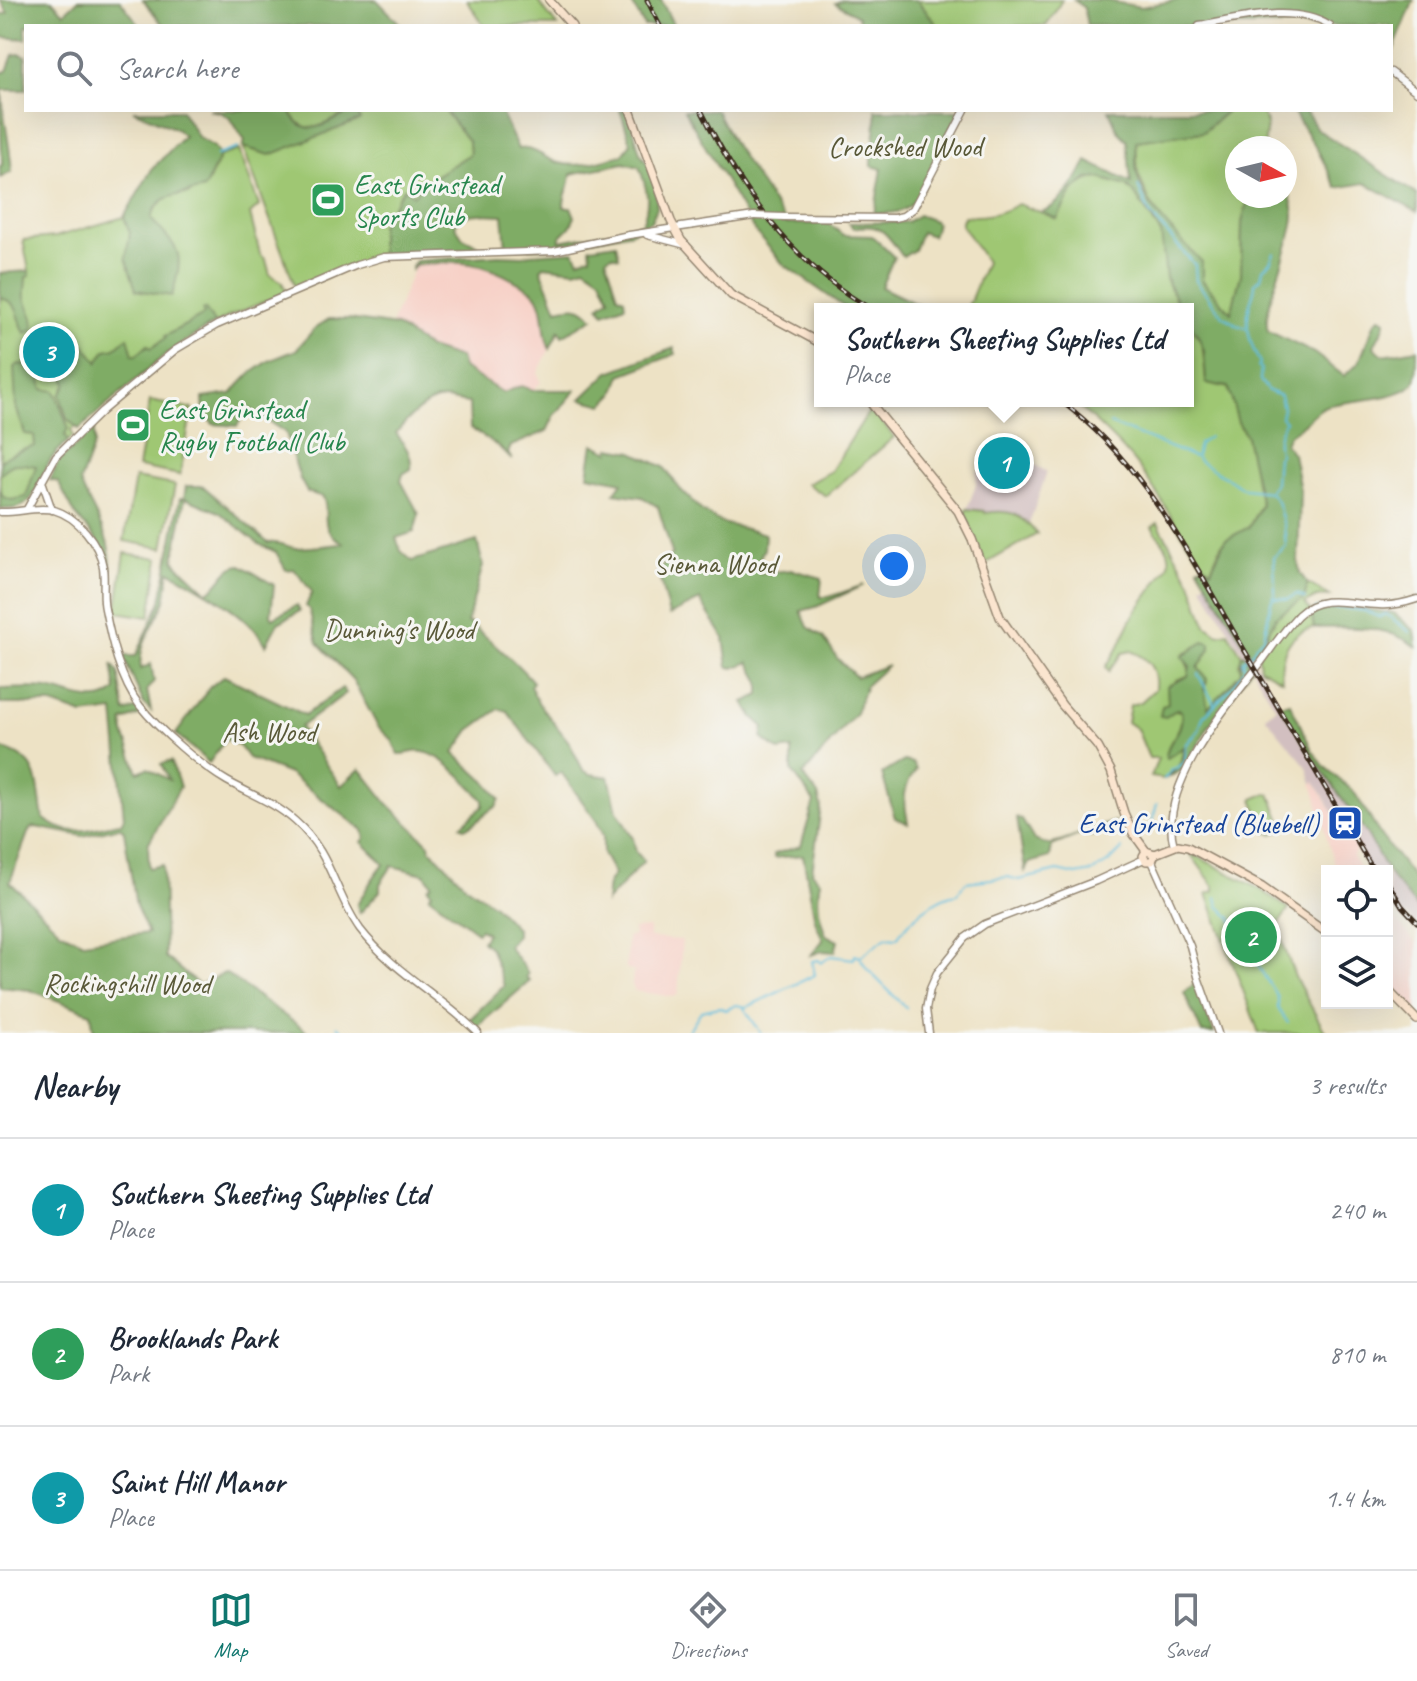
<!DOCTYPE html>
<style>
body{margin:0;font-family:Caveat,sans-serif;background:#f2f2f3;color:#1f2937}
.controls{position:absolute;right:24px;bottom:24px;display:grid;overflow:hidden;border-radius:0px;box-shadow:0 8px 32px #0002}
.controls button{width:72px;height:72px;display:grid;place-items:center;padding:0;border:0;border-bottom:2px solid #e0e1e3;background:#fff;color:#1f2937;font:40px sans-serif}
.compass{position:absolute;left:1225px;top:136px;width:72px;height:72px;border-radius:50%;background:#fff;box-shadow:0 8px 32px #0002;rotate:98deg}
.you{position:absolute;left:894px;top:566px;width:28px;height:28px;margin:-20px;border:6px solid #fff;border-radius:50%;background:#1a73e8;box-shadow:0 0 0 12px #1a73e833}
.badge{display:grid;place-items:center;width:52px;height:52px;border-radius:50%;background:#0f766e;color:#fff;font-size:26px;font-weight:700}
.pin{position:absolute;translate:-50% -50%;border:4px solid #fff;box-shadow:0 2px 8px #0006}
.popup{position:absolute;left:814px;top:303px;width:380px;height:104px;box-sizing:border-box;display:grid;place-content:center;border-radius:0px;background:#fff;filter:drop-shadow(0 2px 6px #0005);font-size:26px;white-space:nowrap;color:#747a83}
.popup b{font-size:30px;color:#1f2937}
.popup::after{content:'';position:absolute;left:50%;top:100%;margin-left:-16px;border:16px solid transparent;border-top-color:#fff}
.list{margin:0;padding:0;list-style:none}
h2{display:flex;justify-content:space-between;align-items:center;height:104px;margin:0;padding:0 32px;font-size:34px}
h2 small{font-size:26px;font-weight:400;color:#747a83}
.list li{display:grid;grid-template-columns:52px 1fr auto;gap:24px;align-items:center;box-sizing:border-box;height:144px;padding:0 32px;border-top:2px solid #e0e1e3}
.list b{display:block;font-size:30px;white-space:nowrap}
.list p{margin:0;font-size:26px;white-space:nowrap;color:#747a83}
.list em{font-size:26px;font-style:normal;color:#747a83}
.icon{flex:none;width:44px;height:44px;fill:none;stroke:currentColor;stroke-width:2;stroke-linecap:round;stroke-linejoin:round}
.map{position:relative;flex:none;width:1417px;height:1033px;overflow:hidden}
.search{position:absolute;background:#fff;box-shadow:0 8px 32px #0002;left:24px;right:24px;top:24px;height:88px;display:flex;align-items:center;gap:20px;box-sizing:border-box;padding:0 28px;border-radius:0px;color:#747a83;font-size:30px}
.sheet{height:536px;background:#fff}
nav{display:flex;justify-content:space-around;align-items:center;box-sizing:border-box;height:112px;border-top:2px solid #e0e1e3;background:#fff;font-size:22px;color:#747a83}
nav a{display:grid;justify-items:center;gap:4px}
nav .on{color:#0f766e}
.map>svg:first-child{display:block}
.built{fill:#f7d1c7}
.industrial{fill:#d2bfc0}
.green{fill:#9fc773;stroke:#6d7848;stroke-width:2}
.forest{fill:#7fac65;stroke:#5d6b42;stroke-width:2;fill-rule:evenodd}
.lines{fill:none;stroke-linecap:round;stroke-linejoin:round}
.stream{stroke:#5fbede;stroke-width:2}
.tertiary-casing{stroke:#948672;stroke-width:9}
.secondary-casing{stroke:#948672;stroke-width:10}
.tertiary{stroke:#fff;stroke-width:6}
.secondary{stroke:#fbe5cf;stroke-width:7}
.rail-casing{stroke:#3b2a1e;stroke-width:5}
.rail{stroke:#f6f6f2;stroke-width:2;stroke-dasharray:6;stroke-linecap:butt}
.tertiary-bridge-casing{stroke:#948672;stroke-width:9;stroke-linecap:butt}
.tertiary-bridge{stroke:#fff;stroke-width:6}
.labels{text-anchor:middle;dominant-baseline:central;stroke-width:6;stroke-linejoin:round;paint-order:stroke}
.park-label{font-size:28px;fill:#595938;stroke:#f6f6f2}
.leisure-label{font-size:28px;fill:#27864d;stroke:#f6f6f2;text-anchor:start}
.transit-label{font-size:28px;fill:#164399;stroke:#f6f6f2;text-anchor:end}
</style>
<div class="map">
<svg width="1417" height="1033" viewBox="0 0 1417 1033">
<rect width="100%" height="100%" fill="#f6f6f2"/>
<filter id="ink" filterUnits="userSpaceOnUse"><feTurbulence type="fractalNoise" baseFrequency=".0125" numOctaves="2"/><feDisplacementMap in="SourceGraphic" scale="16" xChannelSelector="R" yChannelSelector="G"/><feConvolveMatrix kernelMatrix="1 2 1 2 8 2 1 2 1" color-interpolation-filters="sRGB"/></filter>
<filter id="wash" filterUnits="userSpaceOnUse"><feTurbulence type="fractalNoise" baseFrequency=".006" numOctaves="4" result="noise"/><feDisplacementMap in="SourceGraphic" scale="32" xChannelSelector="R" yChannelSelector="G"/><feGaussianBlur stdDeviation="1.8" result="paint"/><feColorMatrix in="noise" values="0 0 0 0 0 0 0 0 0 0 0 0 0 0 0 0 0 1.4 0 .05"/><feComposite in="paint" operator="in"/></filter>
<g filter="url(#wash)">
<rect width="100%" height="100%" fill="#ede2c5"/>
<g class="built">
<path d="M 455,262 L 482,264 L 537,294 L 541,293 L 559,329 L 538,373 L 541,382 L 533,390 L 520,386 L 503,393 L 463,368 L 460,358 L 429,348 L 401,328 L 391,325 L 415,265 Z"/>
<path d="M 1314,781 L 1356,850 L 1353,857 L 1361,871 L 1336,871 L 1312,783 Z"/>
<path d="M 1387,910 L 1417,944 L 1417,1009 L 1412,1008 L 1387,979 Z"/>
<path d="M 649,928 L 649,938 L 682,940 L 678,994 L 674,997 L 635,991 L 632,985 L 633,973 L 637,973 L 626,968 L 627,937 L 634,936 L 633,929 Z"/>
</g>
<g class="industrial">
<path d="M 1006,459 L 1007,466 L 1031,463 L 1047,472 L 1029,524 L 1014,514 L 985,514 L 984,511 L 967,509 L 976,485 L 977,471 L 1001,467 L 1001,460 Z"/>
<path d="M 1208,582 L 1280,705 L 1290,703 L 1312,750 L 1325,767 L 1354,792 L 1381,836 L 1417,882 L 1417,927 L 1406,915 L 1402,919 L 1389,904 L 1387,871 L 1369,871 L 1315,782 L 1312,783 L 1307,767 L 1265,716 L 1276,708 L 1202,585 Z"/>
</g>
<g class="green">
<path d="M 467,0 L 537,0 L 557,26 L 484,26 Z"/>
<path d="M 917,0 L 1062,0 L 1046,26 L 938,26 Z"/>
<path d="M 290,110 L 346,110 L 348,112 C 325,124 305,142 290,110 Z"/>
<path d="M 355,110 L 444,110 L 469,142 L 470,154 L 420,186 L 414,195 L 404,188 L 380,226 L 380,255 L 296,289 L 243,147 L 270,155 L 359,120 Z"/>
<path d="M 1228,110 L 1260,110 L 1267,124 L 1264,148 L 1237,148 L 1237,196 L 1249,196 L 1242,223 L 1241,275 L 1231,313 L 1202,280 L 1149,200 L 1138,174 L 1136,141 L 1203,132 Z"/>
<path d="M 239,150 L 259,206 L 250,214 L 260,254 L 266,260 L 270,275 L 281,281 L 287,292 L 230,316 L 181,342 L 79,429 L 76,427 L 71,430 L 73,436 L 53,455 L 25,504 L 0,508 L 0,281 L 30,276 L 23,240 L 55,237 L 124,217 L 150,219 L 152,213 L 167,196 L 188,194 L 209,181 L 220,156 Z"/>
<path d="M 1099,178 L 1127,186 L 1135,194 L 1157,228 L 1164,238 L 1166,278 L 1180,309 L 967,309 L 986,262 L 961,224 L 964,216 C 985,217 1001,214 1018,204 L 1057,218 C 1067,200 1076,179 1099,178 Z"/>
<path d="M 1188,322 L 1202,343 L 1206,383 L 1229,388 L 1238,422 L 1246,436 L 1261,504 L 1249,527 L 1221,545 L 1210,571 C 1184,543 1168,508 1146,477 C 1126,449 1099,424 1072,401 L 1188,401 Z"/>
<path d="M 150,401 L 192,409 L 180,475 L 138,467 Z"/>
<path d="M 871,408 L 894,437 L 826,496 L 807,484 L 831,471 Z"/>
<path d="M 135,478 L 175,485 L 163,548 L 124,541 Z"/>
<path d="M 967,509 L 984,511 L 985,513 C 1012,509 1020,514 1037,534 L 985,564 L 965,513 Z"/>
<path d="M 1158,523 L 1191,582 L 1206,625 L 1218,634 L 1228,632 L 1242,655 L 1239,663 L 1241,672 L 1210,708 L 1206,706 L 1204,688 L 1207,682 L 1198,668 L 1210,649 L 1204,641 L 1183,655 L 1190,671 L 1188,676 L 1176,680 L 1171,710 L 1181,711 C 1184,735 1165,739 1167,758 L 1184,746 C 1184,763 1177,769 1164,779 L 1151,777 L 1158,758 L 1149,758 L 1137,729 L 1127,722 L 1130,705 L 1141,702 L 1155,689 C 1157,669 1149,659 1131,651 L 1122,653 L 1109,671 L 1106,667 L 1119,646 L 1133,616 L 1168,567 C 1174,550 1161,541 1152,527 Z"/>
<path d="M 125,553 L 159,558 L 150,617 L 116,612 Z"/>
<path d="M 1307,583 L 1330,596 L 1317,597 L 1305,603 L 1313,614 L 1314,628 C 1288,632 1279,656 1282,680 L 1260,668 L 1258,652 L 1276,617 L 1304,598 Z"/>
<path d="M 1267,793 L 1270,794 L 1283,825 L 1281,831 L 1272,834 L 1266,832 L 1253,799 Z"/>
<path d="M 1189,852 L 1260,889 L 1289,909 L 1277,926 L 1295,977 L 1324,1030 L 1329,1033 L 1259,1033 L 1207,894 L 1214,891 L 1214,886 Z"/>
</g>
<g class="forest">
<path d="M 0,0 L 52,0 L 64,13 L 78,0 L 120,0 L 140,26 L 26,26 L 26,39 L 0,37 L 0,15 L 8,13 Z"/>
<path d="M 143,0 L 377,0 L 402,26 L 164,26 Z"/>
<path d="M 630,0 L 661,0 L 674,26 L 644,26 Z"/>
<path d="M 842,0 L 917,0 L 938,26 L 860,26 L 858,16 L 835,3 Z"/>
<path d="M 1074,0 L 1103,0 L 1141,7 L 1178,0 L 1414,0 L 1391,56 L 1391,26 L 1297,26 L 1290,22 L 1288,26 L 1087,26 L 1084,8 Z"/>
<path d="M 20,54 L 26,56 L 26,90 L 2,90 C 3,118 10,144 12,172 L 0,178 L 0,166 L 2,165 L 0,73 L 7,71 L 13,55 Z"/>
<path d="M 133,110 L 181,110 L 199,138 L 214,147 L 220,156 L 204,189 C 183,195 156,193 151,219 C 182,253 184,251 172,296 L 136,290 L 126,258 L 130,233 L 124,217 L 152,169 L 184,136 L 176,129 Z"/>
<path d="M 209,110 L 290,110 C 304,141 325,124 348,113 L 346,110 L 355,110 L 360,120 L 270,155 L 243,147 L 245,141 C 232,123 233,113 209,110 Z"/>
<path d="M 444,110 L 500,110 L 518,149 C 534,146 545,159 559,163 C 578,169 604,159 622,155 L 631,143 L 620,110 L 628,110 L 640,153 L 649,166 L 656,189 L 657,208 L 651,221 L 632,232 L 550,248 L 506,248 L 503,215 C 487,215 463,209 455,226 L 463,238 L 479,246 L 479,250 L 380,255 L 380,226 L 404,188 L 414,195 L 420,186 L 470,154 L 469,142 ZM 624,163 L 639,167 C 647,188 651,202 642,223 L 626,229 L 560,241 L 560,237 L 570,227 L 575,217 L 571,207 L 564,207 C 563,195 571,186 571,174 Z"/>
<path d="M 684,110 L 716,110 L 735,146 L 787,224 L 828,223 L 843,235 L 872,236 L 894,257 L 881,287 L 926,309 L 847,309 L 783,264 L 754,230 Z"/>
<path d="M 876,110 L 960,111 L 917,197 C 906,214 893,213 874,214 L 882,169 L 872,166 C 871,147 878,129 876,110 Z"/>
<path d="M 1109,110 L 1228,110 L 1203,132 L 1136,141 C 1137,151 1135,164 1137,174 C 1145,209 1179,237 1202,262 L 1202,280 L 1231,313 L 1241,275 L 1242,223 L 1249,196 L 1285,196 L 1285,180 C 1288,191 1294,204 1294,216 C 1293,245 1260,309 1268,331 L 1314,353 L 1344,376 L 1359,362 L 1375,322 L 1380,318 L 1385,320 C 1386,330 1376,337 1374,347 L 1383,355 L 1417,349 C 1417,359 1417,373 1415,381 C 1405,400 1346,400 1326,406 C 1317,409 1309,420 1301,426 C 1293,432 1288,433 1285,444 L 1293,454 L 1300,490 L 1298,562 L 1300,573 L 1307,583 L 1305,598 L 1276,617 L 1258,652 L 1251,655 L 1198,567 L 1204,564 L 1211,570 L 1225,540 L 1249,527 L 1261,505 L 1246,436 L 1238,422 L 1228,387 L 1206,383 L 1204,351 L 1198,336 L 1188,322 L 1188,309 L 1180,309 L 1166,278 L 1161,233 L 1135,194 L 1127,186 L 1099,178 L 1088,179 L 1072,191 L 1057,219 L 1041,212 C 1060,207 1079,178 1087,161 L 1131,183 L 1127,140 L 1118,131 Z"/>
<path d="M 1292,110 L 1305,110 L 1317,129 L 1413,192 L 1417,195 L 1417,212 L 1365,183 L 1337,188 L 1318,151 Z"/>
<path d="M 918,215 L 935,221 L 936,225 L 932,236 L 921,232 L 914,250 L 903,257 C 887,235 883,222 853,228 L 849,223 L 907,222 Z"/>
<path d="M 616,243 L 619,257 L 612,255 L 606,258 L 618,295 L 624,298 L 625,305 L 604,313 L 599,306 L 610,298 L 601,278 L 585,267 L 575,270 L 544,266 L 541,269 L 557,309 C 573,305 583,304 593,318 L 562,336 L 559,330 L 550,349 C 542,337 547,311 537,296 C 534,290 523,285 517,282 C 478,259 459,261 415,265 L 412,269 L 412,266 L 416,261 L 499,255 L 523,256 L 529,254 L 574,251 L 579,260 L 591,256 L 590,247 Z"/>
<path d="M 29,271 L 30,276 L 26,277 C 26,283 24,292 25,298 C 28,310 36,317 33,330 L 25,333 C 17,319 21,302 0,298 L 0,273 Z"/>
<path d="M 205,309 L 214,323 L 166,354 L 79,429 L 67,419 L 60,395 L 67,384 L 61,371 L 66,347 L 72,343 L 83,343 L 98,362 L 106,350 L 115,348 L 128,337 L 133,355 L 137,355 L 148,345 L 151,348 L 166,338 L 165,336 L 204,315 L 202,310 Z"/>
<path d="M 329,319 L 349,319 L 396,326 L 429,348 L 460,358 L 463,368 L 503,393 L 521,386 L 533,390 L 576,390 L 554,416 L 547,431 L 511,446 L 508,453 L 512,460 L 499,447 L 470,428 L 469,403 C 461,403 452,399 443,399 C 424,401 407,420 396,433 C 404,444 413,455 411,469 L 403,474 L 401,481 L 419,514 L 414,532 L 396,538 L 401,551 L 412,561 L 477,541 L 483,565 L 467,623 L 470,623 C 492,643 513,658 533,682 L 530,686 L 539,704 L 569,742 L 583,770 L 590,774 L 609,777 L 617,811 L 633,838 L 636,852 L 644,861 L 606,902 L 608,883 L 614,874 L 603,854 L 603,836 L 597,822 L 561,772 L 555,776 L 507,711 L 499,709 L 470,730 L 454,753 L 488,784 L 500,799 L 496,807 C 484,811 477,826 464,828 L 461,826 L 483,806 L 483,800 C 469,784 444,755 423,752 C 414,750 407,755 398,754 L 392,740 L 378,727 L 353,680 L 318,643 L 309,609 L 306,606 L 312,592 L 294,569 L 286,570 L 276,552 L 259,544 L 219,512 L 185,498 L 174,559 L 177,564 L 207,592 C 221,586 224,566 241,565 L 274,585 L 271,615 L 273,618 L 297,605 L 300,611 L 278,623 L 266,645 C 251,616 198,586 169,571 C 167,581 168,593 164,603 C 155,624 137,646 141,669 L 151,664 L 154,681 L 147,690 L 151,711 L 144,704 L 123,656 L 136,656 L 161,601 L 180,498 L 184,498 L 186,486 L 203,486 L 268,543 C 279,541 285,546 295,548 C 301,548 339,545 343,543 C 340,540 335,538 332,535 C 321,525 329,509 323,497 L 307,492 L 300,479 L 286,433 L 248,408 L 237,426 L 213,424 L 204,414 L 203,398 L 231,394 L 250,374 L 269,361 L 296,350 L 315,328 Z"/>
<path d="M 674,348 L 676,354 L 621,375 L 614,394 L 603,405 L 581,399 L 609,372 Z"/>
<path d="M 19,364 L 34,366 L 43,371 L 41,380 L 43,389 L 55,391 L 68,427 L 65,436 L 68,441 C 60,449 52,455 47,466 C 36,489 32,514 0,508 L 0,487 L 3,497 L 12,500 L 26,497 L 36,466 C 17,463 12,461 0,475 L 0,462 C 7,454 24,449 35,446 L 34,435 L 25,434 L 16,407 L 14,367 Z"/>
<path d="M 94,429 L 94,444 L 80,482 C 92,514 118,543 109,579 L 104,549 L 75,514 L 58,482 L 50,480 L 59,461 Z"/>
<path d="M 593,444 L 610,452 L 610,448 L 633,452 L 664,467 L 680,489 L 702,511 L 722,523 L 765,534 L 764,549 L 755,568 L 761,573 L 793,570 L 822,578 L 820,597 L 829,597 L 864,585 L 816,607 L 801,611 L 808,627 L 823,637 L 837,658 L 856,677 L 888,665 L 866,685 L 856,713 L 803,775 L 818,795 L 821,807 L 812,872 L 820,881 C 816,901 819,916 826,935 L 838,941 L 835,952 L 822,951 L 811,955 L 823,940 L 815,920 L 803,855 L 774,858 L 774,854 L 801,846 L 814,802 L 792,771 L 792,749 L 779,751 L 762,738 L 764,727 L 753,717 L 744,702 L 760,695 L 760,682 L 749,662 L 734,668 L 728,667 L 724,638 L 700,600 L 669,615 L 658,572 L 672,553 L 658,507 L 642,497 L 614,493 L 622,482 L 588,475 Z"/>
<path d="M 1322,606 L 1341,606 L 1394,613 L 1415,631 L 1417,647 C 1386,624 1351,627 1314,628 L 1312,618 L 1313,611 Z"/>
<path d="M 1204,641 L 1210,643 L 1210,649 L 1198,668 L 1207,679 L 1204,688 L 1208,708 L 1241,673 L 1241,656 L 1244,654 L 1252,667 L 1208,727 L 1185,769 L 1164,779 C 1177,769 1186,763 1184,747 L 1166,759 C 1166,738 1185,735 1181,711 L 1177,709 L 1166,717 L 1160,716 L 1162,706 L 1168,704 L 1167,686 L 1188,676 L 1190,666 L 1182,657 Z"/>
<path d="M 112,664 L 118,672 L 125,712 L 139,708 L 144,714 L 123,721 L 124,733 L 138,772 L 148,768 L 169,780 L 161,764 L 171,761 L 180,787 L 148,844 L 149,868 L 163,865 L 165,957 L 199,985 L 225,973 L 309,1033 L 94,1033 L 91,1013 L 30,990 L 0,987 L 0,748 C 43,760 36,782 43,818 C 71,841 91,827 121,823 L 124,818 L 114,711 L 83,715 L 52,704 L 0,704 L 0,689 C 15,689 31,687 47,689 C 68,692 98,710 116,690 ZM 36,827 L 83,836 L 120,827 L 124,831 L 136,906 L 148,933 L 83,942 L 60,931 L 10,882 L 28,833 L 31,828 Z"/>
<path d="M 224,676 L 305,715 L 342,688 L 346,693 L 300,727 L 341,786 L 360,769 L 362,771 L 388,804 L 429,844 L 430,849 L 466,886 L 494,905 L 516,928 L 516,935 L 508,946 L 528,973 L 526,977 L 530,981 L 479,1025 L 475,1027 L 468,1021 L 504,986 L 491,949 L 482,941 L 487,933 L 480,929 L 477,932 L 429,896 L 432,893 L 428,888 L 432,884 L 424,874 L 392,866 L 380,884 L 380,891 L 360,913 L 357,905 C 367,889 370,880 384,864 L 362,842 L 365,838 L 363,830 L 289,774 L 248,758 L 240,747 L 226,739 L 209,763 L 176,734 L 210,687 Z"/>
<path d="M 1290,703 L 1312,750 L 1325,767 L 1354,792 L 1381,836 L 1417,882 L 1417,908 L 1388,873 L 1367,834 L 1312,756 L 1280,705 Z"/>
<path d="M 904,761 L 913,763 L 916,770 C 901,791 904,799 908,823 L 895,818 L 882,774 Z"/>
<path d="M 1017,818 L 1022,820 L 1034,840 L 1049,845 L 1116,821 L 1091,836 L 1081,834 L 1052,846 L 1050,857 L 1029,863 L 1025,871 Z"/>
<path d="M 1195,983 L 1214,1033 L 1202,1033 L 1184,993 Z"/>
</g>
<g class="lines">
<g class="stream">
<path d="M 217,155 L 238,148"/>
<path d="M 1138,186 L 1150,214 L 1195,265 L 1196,281 L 1223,316 L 1237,325 L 1246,328"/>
<path d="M 1110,424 L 1194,457"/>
<path d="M 1209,437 L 1199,444 L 1196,456 L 1198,460 L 1245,489 L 1270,492 L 1277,501 L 1284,525 L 1286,546 L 1274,557 L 1275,594 L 1271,602 L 1264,637 L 1256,645 L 1251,655"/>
<path d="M 1270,490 L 1275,483 L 1277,457 L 1280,454 C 1275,440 1279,434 1285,421 L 1281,417 L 1283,408 L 1280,396 L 1267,390 L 1260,380 L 1261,368 L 1258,367 L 1260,363 C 1251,347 1245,328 1249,308 C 1250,299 1255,294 1255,283 L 1261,278 L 1263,269 L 1270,262 L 1274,253"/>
<path d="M 1275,598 L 1288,599 L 1297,594 L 1305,598"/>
<path d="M 1315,609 L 1342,608 L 1365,611 L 1379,617 L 1386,614 L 1410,632"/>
<path d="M 1198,674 L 1215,705"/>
<path d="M 1164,779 L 1172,770 L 1185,763 L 1186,745 L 1199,730 L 1203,717 L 1233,686 L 1245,668 L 1243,661 L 1246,658"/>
<path d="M 1140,832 L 1151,826 L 1157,804"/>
<path d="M 1217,897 L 1219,906 L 1231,918 L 1244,943 L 1278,998 L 1278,1008 L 1288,1023"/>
<path d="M 861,959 L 867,969 L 906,1008"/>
<path d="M 744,1008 L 761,1033"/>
<path d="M 337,1026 L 344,1033"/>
<path d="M 687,1033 L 701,1011 L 719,1007 L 726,1010 L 736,1005 L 747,1007 L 815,975 L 812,961 L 819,960 L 821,963 L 831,956 L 854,959 L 855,955 L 860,957 L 886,937 L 897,938 C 908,921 934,897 957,894 L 966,882 L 1008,877 L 1019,880 L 1058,871 L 1076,875 L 1092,872 L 1109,862 L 1122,849"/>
</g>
</g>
</g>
<g filter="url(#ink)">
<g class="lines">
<defs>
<g id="tertiary">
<path d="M 1199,26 C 1240,19 1292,3 1330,26"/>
<path d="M 1391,72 L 1417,92"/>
<path d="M 784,217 L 894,218 L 903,216 L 913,209 L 965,110"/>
<path d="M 647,235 L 686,245"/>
<path d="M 43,484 L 52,510"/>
<path d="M 27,509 L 56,456 L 102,411 L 175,350 L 217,325 L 357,265 L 384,257 L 554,251 L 629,235 L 754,216"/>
<path d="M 0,512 C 18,513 36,506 54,510 C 78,517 99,543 103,567 C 105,581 102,596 105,609 C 111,640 120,680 140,706 C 159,730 201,766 227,781 C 250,794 275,803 295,821 C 332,853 334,893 360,929 C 392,971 441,996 478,1033"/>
<path d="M 1174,846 C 1157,789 1223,711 1256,669 C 1270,651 1282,632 1298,615 C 1322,592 1350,605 1379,605 C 1392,606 1405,603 1417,599"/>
<path d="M 1152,861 L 1190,946 L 1199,980 L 1218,1033"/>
<path d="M 929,1033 L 926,1009 L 930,989 L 937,973 L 965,938 L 985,924 L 1096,881 L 1144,859"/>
</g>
<g id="secondary">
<path d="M 549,0 L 572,26"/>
<path d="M 630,110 L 671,221 L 681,240 L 731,295 L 820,343"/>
<path d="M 869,401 L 958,511 L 972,539 L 1000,617 L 1062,705 L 1098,747 L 1111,771 L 1124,813 L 1133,833 L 1146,851 L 1155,854"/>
<path d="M 1146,851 L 1143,856 L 1146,861 L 1152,861 L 1155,854"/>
<path d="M 1155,854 L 1178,845 L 1188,847 L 1262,887 L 1327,933"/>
<path d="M 1387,989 L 1417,1020"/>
</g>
</defs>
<use href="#tertiary" class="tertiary-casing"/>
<use href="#secondary" class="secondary-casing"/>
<use href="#tertiary" class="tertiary"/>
<use href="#secondary" class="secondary"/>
<defs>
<g id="rail">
<path d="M 647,0 L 660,26"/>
<path d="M 701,110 C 741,190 791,263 871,309"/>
<path d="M 1061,401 C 1142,462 1185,548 1235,634 C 1282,713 1328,792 1374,871"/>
<path d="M 1387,881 L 1402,906 L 1417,922"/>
</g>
</defs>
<use href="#rail" class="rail-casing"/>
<use href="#rail" class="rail"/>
<defs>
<path id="tertiary-bridge" d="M 754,216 L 784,217"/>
</defs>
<use href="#tertiary-bridge" class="tertiary-bridge-casing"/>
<use href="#tertiary-bridge" class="tertiary-bridge"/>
</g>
</g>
<defs>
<symbol id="stadium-square" viewBox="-11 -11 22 22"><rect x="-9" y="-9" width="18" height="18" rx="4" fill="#2e9e5b" stroke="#f6f6f2"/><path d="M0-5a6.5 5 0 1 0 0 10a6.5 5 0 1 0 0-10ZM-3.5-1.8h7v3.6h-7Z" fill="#fff"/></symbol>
<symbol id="station-square" viewBox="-11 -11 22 22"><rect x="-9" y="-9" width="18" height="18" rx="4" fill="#1a4fb4" stroke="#f6f6f2"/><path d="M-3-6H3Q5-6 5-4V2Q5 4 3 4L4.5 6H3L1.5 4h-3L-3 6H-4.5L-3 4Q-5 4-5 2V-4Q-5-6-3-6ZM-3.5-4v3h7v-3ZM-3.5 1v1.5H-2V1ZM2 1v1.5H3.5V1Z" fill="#fff"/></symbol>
</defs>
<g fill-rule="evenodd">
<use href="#stadium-square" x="308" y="180" width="40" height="40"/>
<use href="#stadium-square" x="113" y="405" width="40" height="40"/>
<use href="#station-square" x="1325" y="803" width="40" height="40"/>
</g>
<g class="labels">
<g class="park-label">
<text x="905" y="146">Crockshed Wood</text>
<text x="715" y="563">Sienna Wood</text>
<text x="399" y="629">Dunning's Wood</text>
<text x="269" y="731">Ash Wood</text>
<text x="127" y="983">Rockingshill Wood</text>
</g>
<g class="leisure-label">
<text x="354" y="184">East Grinstead<tspan x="354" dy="32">Sports Club</tspan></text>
<text x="159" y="409">East Grinstead<tspan x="159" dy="32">Rugby Football Club</tspan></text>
</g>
<g class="transit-label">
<text x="1319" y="823">East Grinstead (Bluebell)</text>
</g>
</g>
</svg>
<div class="controls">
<button><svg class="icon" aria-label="locate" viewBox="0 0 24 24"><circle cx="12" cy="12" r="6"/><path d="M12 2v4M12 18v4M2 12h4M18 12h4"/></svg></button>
<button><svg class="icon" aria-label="layers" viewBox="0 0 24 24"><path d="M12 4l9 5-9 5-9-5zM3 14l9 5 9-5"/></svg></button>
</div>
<svg class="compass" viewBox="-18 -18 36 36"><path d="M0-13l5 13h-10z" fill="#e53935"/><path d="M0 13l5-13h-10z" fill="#747a83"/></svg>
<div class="you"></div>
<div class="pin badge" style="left:1004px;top:463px;background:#0f9aa8">1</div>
<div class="popup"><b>Southern Sheeting Supplies Ltd</b>Place</div>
<div class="pin badge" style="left:1251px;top:937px;background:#2e9e5b">2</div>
<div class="pin badge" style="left:49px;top:352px;background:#0f9aa8">3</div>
<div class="search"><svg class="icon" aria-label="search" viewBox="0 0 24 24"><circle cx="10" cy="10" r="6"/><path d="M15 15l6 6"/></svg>Search here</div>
</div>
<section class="sheet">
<h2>Nearby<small>3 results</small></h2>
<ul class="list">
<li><span class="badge" style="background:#0f9aa8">1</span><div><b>Southern Sheeting Supplies Ltd</b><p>Place</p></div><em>240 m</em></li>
<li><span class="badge" style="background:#2e9e5b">2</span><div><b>Brooklands Park</b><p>Park</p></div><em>810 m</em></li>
<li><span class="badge" style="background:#0f9aa8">3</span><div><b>Saint Hill Manor</b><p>Place</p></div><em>1.4 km</em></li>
</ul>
</section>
<nav>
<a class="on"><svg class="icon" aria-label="map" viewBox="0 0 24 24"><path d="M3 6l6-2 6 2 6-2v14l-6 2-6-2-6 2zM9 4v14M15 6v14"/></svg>Map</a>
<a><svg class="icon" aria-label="directions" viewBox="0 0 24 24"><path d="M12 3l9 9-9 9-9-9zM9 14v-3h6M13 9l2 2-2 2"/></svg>Directions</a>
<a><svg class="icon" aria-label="saved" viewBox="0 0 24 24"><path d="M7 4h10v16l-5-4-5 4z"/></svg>Saved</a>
</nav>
